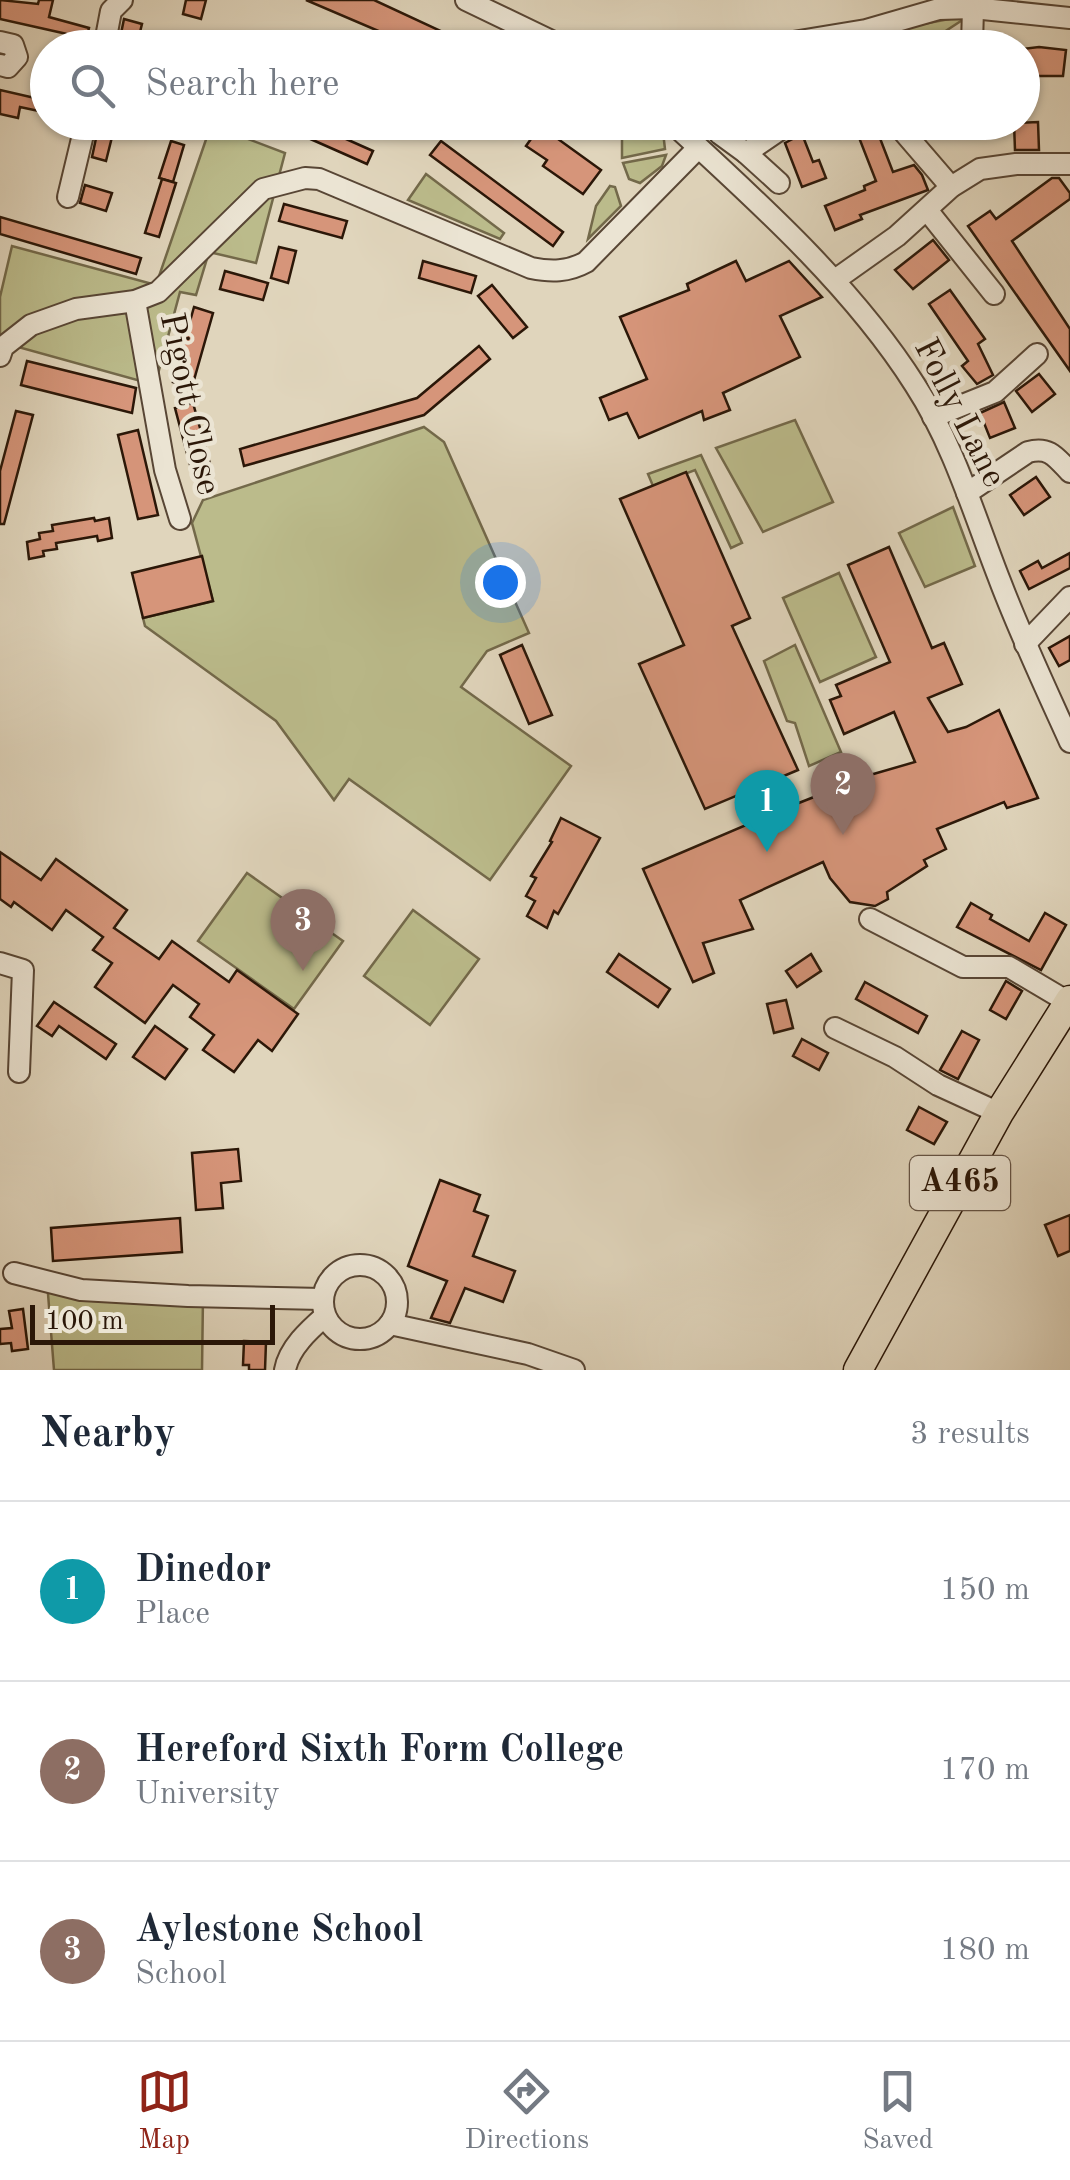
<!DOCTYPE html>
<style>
body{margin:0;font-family:"Old Standard TT",serif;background:#f6f6f7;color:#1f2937}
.scale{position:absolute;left:30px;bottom:25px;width:245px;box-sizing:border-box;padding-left:10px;border:5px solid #2b1708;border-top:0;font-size:28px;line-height:35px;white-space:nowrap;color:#2b1708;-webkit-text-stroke:8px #ebe4d3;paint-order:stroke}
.you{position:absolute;left:500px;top:582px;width:35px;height:35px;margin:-25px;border:8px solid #fff;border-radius:50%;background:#1a73e8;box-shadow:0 0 0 15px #1a73e833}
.badge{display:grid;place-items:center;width:65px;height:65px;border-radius:50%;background:#8f2418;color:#fff;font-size:32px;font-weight:700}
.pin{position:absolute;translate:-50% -82px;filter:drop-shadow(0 2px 5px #0008)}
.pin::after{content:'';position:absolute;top:52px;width:35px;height:30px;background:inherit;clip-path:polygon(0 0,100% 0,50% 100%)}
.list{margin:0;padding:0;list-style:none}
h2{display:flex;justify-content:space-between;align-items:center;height:130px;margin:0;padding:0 40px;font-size:42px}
h2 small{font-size:32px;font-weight:400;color:#747a83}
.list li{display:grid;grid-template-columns:65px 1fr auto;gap:30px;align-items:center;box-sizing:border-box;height:180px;padding:0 40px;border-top:2px solid #e0e1e3}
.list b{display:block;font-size:38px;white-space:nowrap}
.list p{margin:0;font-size:32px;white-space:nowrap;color:#747a83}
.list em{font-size:32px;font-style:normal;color:#747a83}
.icon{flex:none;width:55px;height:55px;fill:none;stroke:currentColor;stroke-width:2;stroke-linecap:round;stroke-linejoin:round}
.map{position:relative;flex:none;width:1070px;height:1370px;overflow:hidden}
.search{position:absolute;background:#fff;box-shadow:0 2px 8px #0004;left:30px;right:30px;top:30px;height:110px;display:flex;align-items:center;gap:25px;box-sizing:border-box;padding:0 35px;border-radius:55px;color:#747a83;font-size:38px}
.sheet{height:670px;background:#fff}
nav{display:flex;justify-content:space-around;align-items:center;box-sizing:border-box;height:140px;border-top:2px solid #e0e1e3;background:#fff;font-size:28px;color:#747a83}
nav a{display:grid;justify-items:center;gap:5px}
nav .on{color:#8f2418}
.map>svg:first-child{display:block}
.green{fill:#bbbb8b;stroke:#73694a;stroke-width:2.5}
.building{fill:#d6957a;stroke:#2b1708;stroke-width:2.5}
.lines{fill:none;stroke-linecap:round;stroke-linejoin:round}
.minor-casing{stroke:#584635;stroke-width:24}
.highway-casing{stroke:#2b1708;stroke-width:31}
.minor{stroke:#ebe4d3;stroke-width:20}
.highway{stroke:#e0d5bc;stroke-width:28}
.labels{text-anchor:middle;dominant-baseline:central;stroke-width:9;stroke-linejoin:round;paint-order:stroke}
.shield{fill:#ebe4d3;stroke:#655445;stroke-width:2.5}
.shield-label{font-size:32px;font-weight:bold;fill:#2b1708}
.street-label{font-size:35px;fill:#2b1708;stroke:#ebe4d3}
</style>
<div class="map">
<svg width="1070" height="1370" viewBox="0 0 1070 1370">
<rect width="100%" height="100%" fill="#e0d5bc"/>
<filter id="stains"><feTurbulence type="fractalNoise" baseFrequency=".002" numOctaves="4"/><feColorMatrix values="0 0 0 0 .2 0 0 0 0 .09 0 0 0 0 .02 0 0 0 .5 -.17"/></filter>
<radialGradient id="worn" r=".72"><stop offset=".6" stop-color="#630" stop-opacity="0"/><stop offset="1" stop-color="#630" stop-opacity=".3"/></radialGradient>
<g class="green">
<path d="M 970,15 L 941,34 L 876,47 L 798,48 Z"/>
<path d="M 629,123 L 651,123 L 663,132 L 665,149 L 622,158 L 622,136 Z"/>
<path d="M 211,125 L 285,153 L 256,263 L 209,252 L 196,295 L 180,292 L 155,385 L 0,342 L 0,297 L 12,246 L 156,285 Z"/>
<path d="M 666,155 L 662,166 L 640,183 L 629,179 L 623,163 Z"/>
<path d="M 426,174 L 504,233 L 500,239 L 408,200 Z"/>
<path d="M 610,186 L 615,187 L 621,206 L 588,239 L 596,206 Z"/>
<path d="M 795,420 L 833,502 L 763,532 L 716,448 Z"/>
<path d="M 424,427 L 444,442 L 529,633 L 487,651 L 461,687 L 571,766 L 490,880 L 349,779 L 334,800 L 276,721 L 145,626 L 143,618 L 213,601 L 192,523 L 203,500 Z"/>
<path d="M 701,455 L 742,543 L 731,548 L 695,470 L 653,486 L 648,474 Z"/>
<path d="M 953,507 L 975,566 L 925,587 L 899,533 Z"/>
<path d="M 839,573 L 876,657 L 820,682 L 783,598 Z"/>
<path d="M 795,645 L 841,752 L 809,766 L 795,723 L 787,721 L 764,661 Z"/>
<path d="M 247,873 L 343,941 L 294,1009 L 198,941 Z"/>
<path d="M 413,910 L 479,959 L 430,1025 L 364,976 Z"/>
<path d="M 47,1281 L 203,1297 L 202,1370 L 54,1370 Z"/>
</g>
<g class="building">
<path d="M 0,0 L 38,4 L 39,0 L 53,0 L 49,17 L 89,28 L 84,48 L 64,48 L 67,34 L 0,19 Z"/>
<path d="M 186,0 L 206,0 L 201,19 L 183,14 Z"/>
<path d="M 306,0 L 374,0 L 443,32 L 436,48 L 408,48 L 409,44 Z"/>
<path d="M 124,19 L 142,24 L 136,48 L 118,48 Z"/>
<path d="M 1039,47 L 1066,50 L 1063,76 L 1022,76 L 1022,49 Z"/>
<path d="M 0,90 L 48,101 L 48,113 L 20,107 L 18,118 L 0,114 Z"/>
<path d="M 272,122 L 308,122 L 373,151 L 367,164 Z"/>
<path d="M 543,122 L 570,122 L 558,139 L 601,170 L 583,194 L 543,166 L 547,160 L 526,146 Z"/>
<path d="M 1038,122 L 1039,150 L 1015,150 L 1014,123 Z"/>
<path d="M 876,128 L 893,172 L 914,165 L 922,175 L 928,190 L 860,215 L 862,219 L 835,230 L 825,206 L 865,190 L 864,186 L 876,181 L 858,135 Z"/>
<path d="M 98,129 L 113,133 L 106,161 L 92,157 Z"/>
<path d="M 802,134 L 813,162 L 819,160 L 826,178 L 802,187 L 785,143 Z"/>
<path d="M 171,141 L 184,145 L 173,182 L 159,178 Z"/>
<path d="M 441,141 L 563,232 L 553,246 L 430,155 Z"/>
<path d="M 1052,178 L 1059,178 L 1070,193 L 1070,199 L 1012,241 L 1070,329 L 1070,371 L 968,226 L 990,211 L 996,219 Z"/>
<path d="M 162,179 L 176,183 L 159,237 L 145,233 Z"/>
<path d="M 85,185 L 112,193 L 106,211 L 80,203 Z"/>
<path d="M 284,204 L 347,221 L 342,238 L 279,221 Z"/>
<path d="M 0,217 L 141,258 L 136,274 L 0,234 Z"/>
<path d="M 933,240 L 949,260 L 913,289 L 895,270 Z"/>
<path d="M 279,247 L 296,251 L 288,283 L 271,278 Z"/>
<path d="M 423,261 L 476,276 L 471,293 L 419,278 Z"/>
<path d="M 736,261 L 746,281 L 789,261 L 822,297 L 780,316 L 800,357 L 723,393 L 730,410 L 704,420 L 702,411 L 639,438 L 627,413 L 609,420 L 600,398 L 647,379 L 620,317 L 689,290 L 687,284 Z"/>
<path d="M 225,271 L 268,283 L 263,300 L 220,289 Z"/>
<path d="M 492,285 L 527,327 L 513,338 L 478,296 Z"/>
<path d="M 950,290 L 985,339 L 978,344 L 993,375 L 977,384 L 962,366 L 968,361 L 929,304 Z"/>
<path d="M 194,307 L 213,313 L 192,387 L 173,382 Z"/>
<path d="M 479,346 L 490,359 L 424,415 L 244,466 L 240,449 L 417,398 Z"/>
<path d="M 27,361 L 136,388 L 132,413 L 21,385 Z"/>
<path d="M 1039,374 L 1055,394 L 1032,412 L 1016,391 Z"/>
<path d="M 1004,402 L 1015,428 L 990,438 L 980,413 Z"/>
<path d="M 193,403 L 212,471 L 193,476 L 175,408 Z"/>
<path d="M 16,411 L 33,415 L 4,524 L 0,524 L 0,471 Z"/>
<path d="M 138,430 L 158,515 L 138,519 L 118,435 Z"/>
<path d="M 686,472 L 750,618 L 732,626 L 798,770 L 705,809 L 639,664 L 684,645 L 620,499 Z"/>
<path d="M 1036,477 L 1050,497 L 1024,515 L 1010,495 Z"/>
<path d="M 94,518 L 95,521 L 109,518 L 112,538 L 98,541 L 97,536 L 56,543 L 57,549 L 43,551 L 44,556 L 29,559 L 27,542 L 40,539 L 39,533 L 53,531 L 52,525 Z"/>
<path d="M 889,547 L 932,648 L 944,643 L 962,684 L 928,698 L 948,732 L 966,727 L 999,710 L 1038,798 L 1007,808 L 1004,802 L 937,829 L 946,849 L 924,860 L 927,866 L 887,892 L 888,899 L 875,906 L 850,902 L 830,878 L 823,862 L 740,900 L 753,929 L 703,943 L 714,973 L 693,982 L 643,869 L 786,808 L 870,775 L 915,762 L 894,712 L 844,734 L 830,700 L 841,696 L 836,685 L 890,662 L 848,565 Z"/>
<path d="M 1070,553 L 1070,568 L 1029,589 L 1020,571 L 1038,561 L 1042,568 Z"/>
<path d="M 202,556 L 213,601 L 143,618 L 132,573 Z"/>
<path d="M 1070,636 L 1070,660 L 1059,666 L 1049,648 Z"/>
<path d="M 522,645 L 552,715 L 529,724 L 500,655 Z"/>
<path d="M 561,818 L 600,838 L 558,914 L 554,911 L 547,928 L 527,916 L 535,901 L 526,896 L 536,878 L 531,876 L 552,842 L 550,841 Z"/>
<path d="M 0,852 L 41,880 L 56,859 L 127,910 L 114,928 L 159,959 L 172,941 L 229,982 L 237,970 L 298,1014 L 272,1051 L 258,1040 L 234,1072 L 203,1050 L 214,1035 L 190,1017 L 199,1004 L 173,985 L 145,1023 L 95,987 L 112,963 L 93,950 L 103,937 L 66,910 L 52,930 L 14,902 L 11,907 L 0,899 Z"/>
<path d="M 971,903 L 992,915 L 990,919 L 1029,941 L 1045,913 L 1066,925 L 1041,970 L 957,927 Z"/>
<path d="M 619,954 L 670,989 L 658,1007 L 607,972 Z"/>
<path d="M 811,954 L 821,971 L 797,987 L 786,971 Z"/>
<path d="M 1006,981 L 1022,991 L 1006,1019 L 990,1010 Z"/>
<path d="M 865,982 L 927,1016 L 918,1033 L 856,999 Z"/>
<path d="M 786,1000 L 793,1028 L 774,1033 L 767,1004 Z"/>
<path d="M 54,1002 L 116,1044 L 106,1059 L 59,1026 L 52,1036 L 37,1026 Z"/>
<path d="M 155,1026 L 187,1049 L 165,1079 L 133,1057 Z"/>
<path d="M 962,1031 L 979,1040 L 958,1079 L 940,1070 Z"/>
<path d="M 802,1039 L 828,1053 L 819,1070 L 793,1056 Z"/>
<path d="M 919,1107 L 947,1122 L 934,1144 L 907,1130 Z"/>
<path d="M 238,1149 L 241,1181 L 221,1183 L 223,1208 L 196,1210 L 192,1153 Z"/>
<path d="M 440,1180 L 480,1195 L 474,1211 L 488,1216 L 473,1256 L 515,1271 L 503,1302 L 465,1288 L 450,1323 L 431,1318 L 447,1281 L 408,1266 Z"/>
<path d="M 1070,1215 L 1070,1251 L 1058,1256 L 1045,1225 Z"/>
<path d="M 180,1218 L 182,1252 L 53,1261 L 51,1228 Z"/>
<path d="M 23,1309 L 28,1349 L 12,1351 L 11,1343 L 0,1344 L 0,1329 L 12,1328 L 9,1311 Z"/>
<path d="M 244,1341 L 266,1342 L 265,1370 L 249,1370 L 249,1365 L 243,1365 Z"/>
</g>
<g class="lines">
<defs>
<g id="minor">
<path d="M 466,0 L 566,48"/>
<path d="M 0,42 L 13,45 L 17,57 L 8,67 L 0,65"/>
<path d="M 104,48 L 111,11 L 122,0"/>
<path d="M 726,48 L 787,43 L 866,30 L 939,9 L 973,8 L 1070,18"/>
<path d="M 969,48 L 972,45 L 973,8"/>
<path d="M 671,122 C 757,201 853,287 915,385 C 954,445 974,515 1000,581 C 1021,636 1046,689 1070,742"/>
<path d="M 710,122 L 720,134 L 746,153"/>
<path d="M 895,122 L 951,187"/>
<path d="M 779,183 L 746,153 L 791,122"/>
<path d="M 68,197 L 86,122"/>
<path d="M 927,210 L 994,294"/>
<path d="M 835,280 L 897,236 L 951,187 L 980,169 L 1016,164 L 1070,164"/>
<path d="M 135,301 L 165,470 L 180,519"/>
<path d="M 0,356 L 3,347 L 31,325 L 76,309 L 135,301 L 158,292 L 263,189 L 305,178 L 319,179 L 531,268 C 551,272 568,272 586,262 L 698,148"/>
<path d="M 933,417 L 995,392 L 1037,354"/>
<path d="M 967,493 L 1028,452 C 1049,446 1056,457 1070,472"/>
<path d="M 1025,644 L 1070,597"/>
<path d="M 870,919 L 963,967 L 1009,967 L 1068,1002"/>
<path d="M 0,963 L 23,970 L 19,1072"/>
<path d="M 835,1028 L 895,1057 L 938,1085 L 999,1113"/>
<circle cx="360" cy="1302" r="37"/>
<path d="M 14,1273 L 81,1290 L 188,1296 L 322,1299"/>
<path d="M 390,1324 L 528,1354 L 574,1370"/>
<path d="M 285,1370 C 289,1348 309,1330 325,1316"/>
</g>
<path id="highway" d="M 858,1370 L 999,1113 L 1070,1000"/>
</defs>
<use href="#minor" class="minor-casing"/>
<use href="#highway" class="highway-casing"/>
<use href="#minor" class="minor"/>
<use href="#highway" class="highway"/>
</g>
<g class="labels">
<rect class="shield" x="910" y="1156" width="100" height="54" rx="8"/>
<g class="shield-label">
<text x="960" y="1183">A465</text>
</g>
<g class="street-label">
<text transform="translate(189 404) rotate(78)">Pigott Close</text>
<text transform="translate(959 413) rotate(63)">Folly Lane</text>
</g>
</g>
<rect width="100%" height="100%" filter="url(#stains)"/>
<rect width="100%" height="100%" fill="url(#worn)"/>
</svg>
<div class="scale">100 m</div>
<div class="you"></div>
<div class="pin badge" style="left:767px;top:852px;background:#0f9aa8">1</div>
<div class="pin badge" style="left:843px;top:835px;background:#8d6e63">2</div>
<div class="pin badge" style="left:303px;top:971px;background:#8d6e63">3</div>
<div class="search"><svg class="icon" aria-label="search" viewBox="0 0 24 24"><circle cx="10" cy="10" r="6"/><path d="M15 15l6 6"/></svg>Search here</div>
</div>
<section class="sheet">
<h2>Nearby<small>3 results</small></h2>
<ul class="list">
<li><span class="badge" style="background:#0f9aa8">1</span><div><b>Dinedor</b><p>Place</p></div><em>150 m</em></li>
<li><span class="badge" style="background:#8d6e63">2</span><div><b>Hereford Sixth Form College</b><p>University</p></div><em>170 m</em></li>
<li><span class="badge" style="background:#8d6e63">3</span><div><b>Aylestone School</b><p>School</p></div><em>180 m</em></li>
</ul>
</section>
<nav>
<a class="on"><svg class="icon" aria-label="map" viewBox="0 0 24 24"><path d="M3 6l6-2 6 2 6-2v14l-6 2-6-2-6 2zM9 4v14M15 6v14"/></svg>Map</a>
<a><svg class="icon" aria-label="directions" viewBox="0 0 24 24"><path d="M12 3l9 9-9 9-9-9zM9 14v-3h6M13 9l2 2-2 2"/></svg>Directions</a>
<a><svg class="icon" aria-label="saved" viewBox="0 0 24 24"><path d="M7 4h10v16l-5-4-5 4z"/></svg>Saved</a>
</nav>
